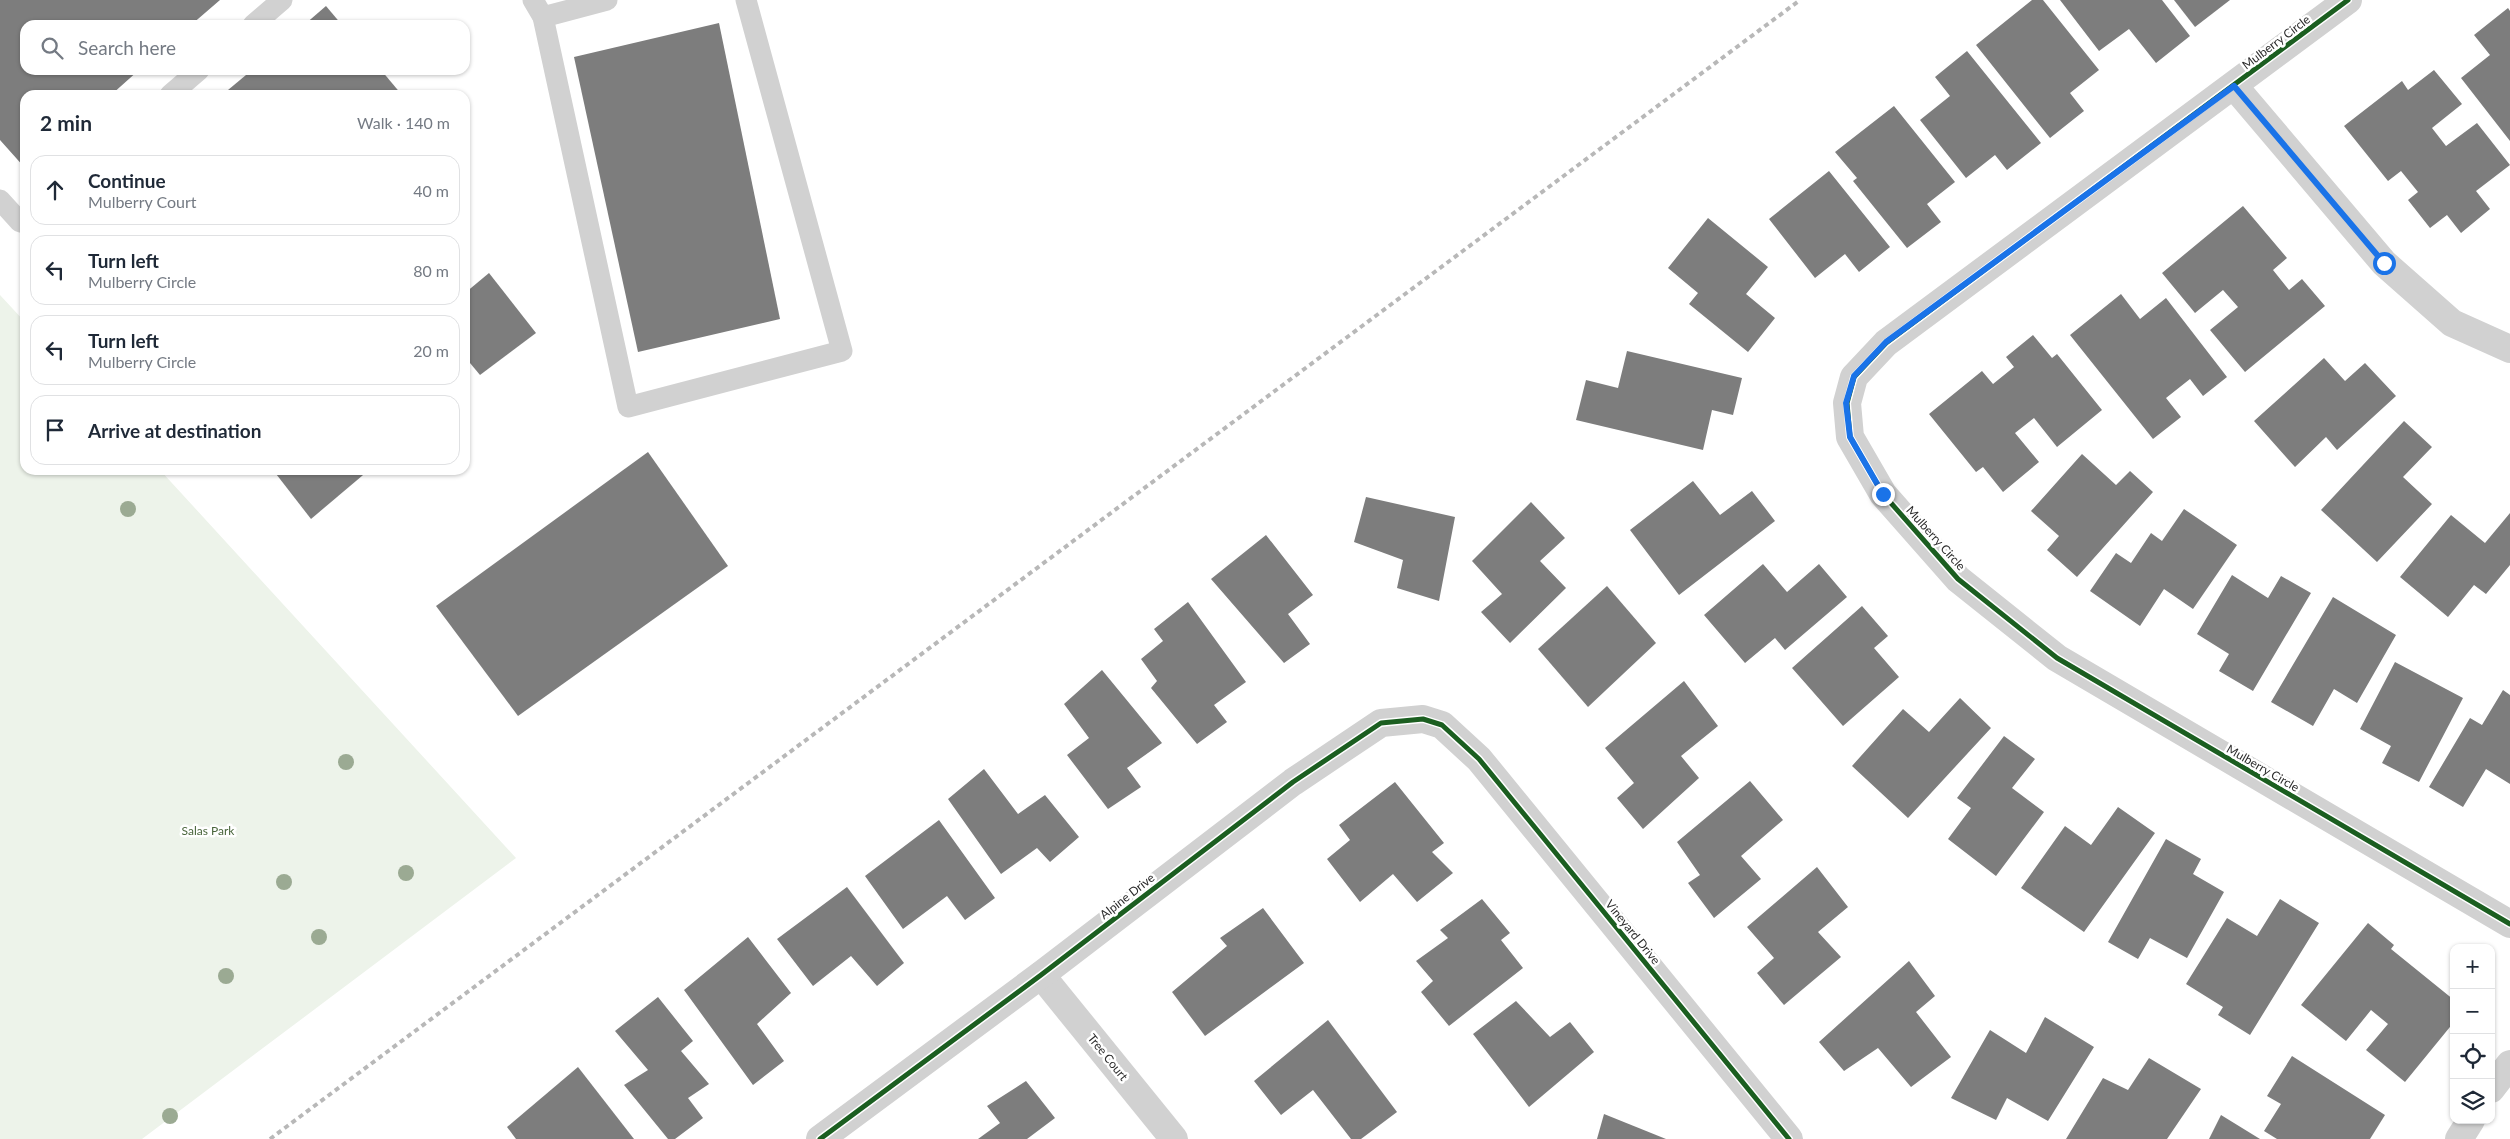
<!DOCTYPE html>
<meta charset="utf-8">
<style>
body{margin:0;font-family:Lato,sans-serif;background:#f2f2f3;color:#1f2937}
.controls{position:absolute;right:15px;bottom:15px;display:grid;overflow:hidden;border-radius:10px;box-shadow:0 1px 4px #0004}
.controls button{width:45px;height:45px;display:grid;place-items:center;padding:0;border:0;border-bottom:1px solid #e0e1e3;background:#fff;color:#1f2937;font:25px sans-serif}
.stop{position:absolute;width:15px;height:15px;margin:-11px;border:4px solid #1a73e8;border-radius:50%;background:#fff}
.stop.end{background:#1a73e8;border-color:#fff;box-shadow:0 1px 5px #0008}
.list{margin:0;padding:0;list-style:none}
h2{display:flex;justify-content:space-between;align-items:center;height:65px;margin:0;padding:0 20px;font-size:21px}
h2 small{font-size:16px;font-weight:400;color:#747a83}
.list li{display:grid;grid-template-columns:32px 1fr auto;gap:15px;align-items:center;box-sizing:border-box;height:70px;margin:0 10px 10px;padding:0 10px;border:1px solid #e0e1e3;border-radius:15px}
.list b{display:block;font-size:19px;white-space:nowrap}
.list p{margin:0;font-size:16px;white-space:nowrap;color:#747a83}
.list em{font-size:16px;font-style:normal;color:#747a83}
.icon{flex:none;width:28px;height:28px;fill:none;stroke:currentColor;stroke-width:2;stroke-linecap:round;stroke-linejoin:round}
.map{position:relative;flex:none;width:2510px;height:1139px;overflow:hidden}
.search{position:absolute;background:#fff;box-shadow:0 1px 4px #0004;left:20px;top:20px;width:450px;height:55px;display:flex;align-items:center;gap:12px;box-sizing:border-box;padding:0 18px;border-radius:15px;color:#747a83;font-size:19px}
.panel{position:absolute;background:#fff;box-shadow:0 1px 4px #0004;left:20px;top:90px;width:450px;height:385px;border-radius:15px}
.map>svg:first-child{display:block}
.green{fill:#edf3ea}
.building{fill:#7d7d7d}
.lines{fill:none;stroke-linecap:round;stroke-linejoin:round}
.lane{stroke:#d1d1d1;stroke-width:21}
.street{stroke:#d1d1d1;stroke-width:28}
.rail{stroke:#b8b8b8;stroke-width:4;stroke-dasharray:5 4;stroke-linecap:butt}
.cycleway-casing{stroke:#fff;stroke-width:8}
.cycleway{stroke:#1b5e20;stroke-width:5}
.tree{fill:#9baa93}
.route{stroke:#1a73e8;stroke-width:6}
.labels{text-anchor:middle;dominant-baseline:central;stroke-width:5;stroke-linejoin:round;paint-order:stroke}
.street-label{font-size:12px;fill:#2c2c2c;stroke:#fff}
.park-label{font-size:12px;fill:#49653b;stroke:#fff}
</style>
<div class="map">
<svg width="2510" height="1139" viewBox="0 0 2510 1139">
<rect width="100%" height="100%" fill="#fff"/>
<path class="green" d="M 0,295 L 25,322 L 25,470 L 160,470 L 516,858 L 142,1139 L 0,1139 Z"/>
<g class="building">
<path d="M 0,0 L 220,0 L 191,25 L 25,25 L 25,70 L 139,70 L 111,95 L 25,95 L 25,168 L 0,140 Z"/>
<path d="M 2032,0 L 2043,0 L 2099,70 L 2070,93 L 2084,111 L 2050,138 L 1976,45 Z"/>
<path d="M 2060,0 L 2162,0 L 2190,36 L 2156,63 L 2129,29 L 2099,51 Z"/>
<path d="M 2174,0 L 2230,0 L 2195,27 Z"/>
<path d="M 326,6 L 342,25 L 304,25 Z"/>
<path d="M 2508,8 L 2510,11 L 2510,141 L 2461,78 L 2490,55 L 2474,35 Z"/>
<path d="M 719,23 L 780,319 L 638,352 L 574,57 Z"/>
<path d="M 1967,51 L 2041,143 L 2007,170 L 1995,155 L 1966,178 L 1920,120 L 1950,96 L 1935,77 Z"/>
<path d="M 252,70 L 381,70 L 402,95 L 222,95 Z"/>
<path d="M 2434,70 L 2462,104 L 2432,128 L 2446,146 L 2477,123 L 2510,165 L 2476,191 L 2490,209 L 2461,233 L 2447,215 L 2430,228 L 2408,200 L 2418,192 L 2401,171 L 2388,181 L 2344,126 L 2402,81 L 2408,90 Z"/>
<path d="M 1894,106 L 1955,182 L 1927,204 L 1941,222 L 1907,248 L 1853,181 L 1857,178 L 1835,152 Z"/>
<path d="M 1829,171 L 1890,247 L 1859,272 L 1845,254 L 1815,278 L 1769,219 Z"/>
<path d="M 2243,206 L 2287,258 L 2273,270 L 2289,290 L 2302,279 L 2325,306 L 2245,372 L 2210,330 L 2238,307 L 2223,290 L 2195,313 L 2162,273 Z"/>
<path d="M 1708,218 L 1768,267 L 1746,294 L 1775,318 L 1748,352 L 1689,304 L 1698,293 L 1668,268 Z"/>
<path d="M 489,273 L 536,333 L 480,375 L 465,357 L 465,293 Z"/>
<path d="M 2121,294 L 2140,319 L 2166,298 L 2227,377 L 2203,396 L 2190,379 L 2166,398 L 2181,417 L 2153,439 L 2070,335 Z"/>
<path d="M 2033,335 L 2052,358 L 2057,354 L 2102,410 L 2057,447 L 2034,418 L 2015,433 L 2039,462 L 2003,492 L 1983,467 L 1976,472 L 1929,414 L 1982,371 L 1993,384 L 2014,367 L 2006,357 Z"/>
<path d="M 1627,351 L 1742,378 L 1733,415 L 1712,410 L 1703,450 L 1576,420 L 1586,380 L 1618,388 Z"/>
<path d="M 2324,358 L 2345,381 L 2365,363 L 2396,396 L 2337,450 L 2326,437 L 2295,467 L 2254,421 Z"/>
<path d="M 2404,421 L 2432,447 L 2403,477 L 2432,504 L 2377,562 L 2321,510 Z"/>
<path d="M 648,452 L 728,566 L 518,716 L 436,606 Z"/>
<path d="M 2082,454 L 2116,485 L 2130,471 L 2153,492 L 2077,577 L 2047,550 L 2059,536 L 2031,511 Z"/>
<path d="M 273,470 L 369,470 L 311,519 Z"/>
<path d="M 1693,481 L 1720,515 L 1752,491 L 1775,521 L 1679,595 L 1630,530 Z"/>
<path d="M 1366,497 L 1455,517 L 1439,601 L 1397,588 L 1403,560 L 1354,542 Z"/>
<path d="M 1531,502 L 1565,538 L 1540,561 L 1566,588 L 1510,643 L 1481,612 L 1502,594 L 1472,561 Z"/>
<path d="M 2184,509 L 2237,545 L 2193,609 L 2164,589 L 2140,626 L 2090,591 L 2116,553 L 2131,563 L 2151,533 L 2162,541 Z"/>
<path d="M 2510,513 L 2510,565 L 2486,594 L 2474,585 L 2448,617 L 2400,577 L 2451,515 L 2485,543 Z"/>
<path d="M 1266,535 L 1313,595 L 1288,614 L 1310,644 L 1284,663 L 1211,579 Z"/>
<path d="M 1763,564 L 1787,592 L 1819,564 L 1847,597 L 1785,650 L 1775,638 L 1745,663 L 1704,615 Z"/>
<path d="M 2232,575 L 2268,598 L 2281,576 L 2311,593 L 2253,691 L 2219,671 L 2229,654 L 2197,634 Z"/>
<path d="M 1607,586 L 1656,643 L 1588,707 L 1538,649 Z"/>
<path d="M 2333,597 L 2396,635 L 2357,703 L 2334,689 L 2313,726 L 2271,702 Z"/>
<path d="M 1188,602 L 1246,682 L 1214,705 L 1227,722 L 1197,744 L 1151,688 L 1157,681 L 1141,659 L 1163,641 L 1154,629 Z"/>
<path d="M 1862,606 L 1888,636 L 1874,648 L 1899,677 L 1843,726 L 1792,668 Z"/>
<path d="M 2395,662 L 2463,698 L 2419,782 L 2382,763 L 2391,746 L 2360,729 Z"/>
<path d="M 1102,670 L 1162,743 L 1127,768 L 1141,787 L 1108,809 L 1067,755 L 1089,738 L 1064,704 Z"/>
<path d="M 1684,681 L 1718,726 L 1681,756 L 1699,778 L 1643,829 L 1617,798 L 1634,783 L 1605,748 Z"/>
<path d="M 2503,690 L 2510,695 L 2510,784 L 2486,769 L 2463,807 L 2429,787 L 2470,718 L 2482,725 Z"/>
<path d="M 1960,698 L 1991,728 L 1908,818 L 1852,766 L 1903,709 L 1929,732 Z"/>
<path d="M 2004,736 L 2035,759 L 2012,788 L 2044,812 L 1996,876 L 1948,839 L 1971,808 L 1957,798 Z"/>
<path d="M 984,769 L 1018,814 L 1045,795 L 1079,837 L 1050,862 L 1037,848 L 1001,874 L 948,799 Z"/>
<path d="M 1750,781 L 1783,820 L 1741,856 L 1761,879 L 1714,918 L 1688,883 L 1700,875 L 1677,842 Z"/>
<path d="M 1395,782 L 1444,843 L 1432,852 L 1453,873 L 1417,902 L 1393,874 L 1360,902 L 1327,859 L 1350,840 L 1339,825 Z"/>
<path d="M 2118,807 L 2155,833 L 2084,932 L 2021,888 L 2065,826 L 2091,845 Z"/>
<path d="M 939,820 L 995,898 L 965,920 L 947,896 L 903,929 L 865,876 Z"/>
<path d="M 2166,839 L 2201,859 L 2193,874 L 2224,892 L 2187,958 L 2150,938 L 2138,959 L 2108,942 Z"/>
<path d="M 1817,867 L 1848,907 L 1818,932 L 1841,957 L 1784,1005 L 1757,973 L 1774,958 L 1747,927 Z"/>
<path d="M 847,887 L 904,963 L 877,986 L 851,956 L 813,986 L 777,939 Z"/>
<path d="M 1482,899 L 1510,933 L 1501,940 L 1523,968 L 1449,1026 L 1421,992 L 1433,981 L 1416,961 L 1448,938 L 1440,930 Z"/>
<path d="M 2280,899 L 2319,923 L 2250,1035 L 2218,1015 L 2223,1007 L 2186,984 L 2227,918 L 2257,936 Z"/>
<path d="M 1263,908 L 1304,963 L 1205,1036 L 1172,992 L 1227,946 L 1220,938 Z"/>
<path d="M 2368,923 L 2394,945 L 2391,949 L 2454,1000 L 2454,1022 L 2405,1082 L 2366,1050 L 2388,1024 L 2371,1010 L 2346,1041 L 2301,1005 Z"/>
<path d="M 748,937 L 791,993 L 757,1024 L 784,1061 L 753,1085 L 684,990 Z"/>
<path d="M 1909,961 L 1935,996 L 1916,1012 L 1951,1057 L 1911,1087 L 1878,1048 L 1844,1071 L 1819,1042 Z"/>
<path d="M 658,997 L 693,1041 L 681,1051 L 709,1084 L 688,1098 L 703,1118 L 675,1139 L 668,1139 L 624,1085 L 648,1070 L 615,1031 Z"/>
<path d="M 1516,1001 L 1550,1037 L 1570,1022 L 1594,1052 L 1529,1107 L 1473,1034 Z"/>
<path d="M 2045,1017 L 2094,1047 L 2048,1121 L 2007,1098 L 1996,1120 L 1951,1098 L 1990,1030 L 2026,1053 Z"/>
<path d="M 1328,1020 L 1397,1112 L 1361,1139 L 1351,1139 L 1313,1090 L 1281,1115 L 1254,1081 Z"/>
<path d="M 2292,1056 L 2385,1115 L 2370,1139 L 2277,1139 L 2264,1131 L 2281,1104 L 2267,1096 Z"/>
<path d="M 2149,1058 L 2201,1089 L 2167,1139 L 2066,1139 L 2103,1078 L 2128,1090 Z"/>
<path d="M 578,1067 L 634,1139 L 516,1139 L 507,1127 Z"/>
<path d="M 1026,1081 L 1055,1118 L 1027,1139 L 978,1139 L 1000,1123 L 987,1106 Z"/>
<path d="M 1604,1114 L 1666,1139 L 1597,1139 Z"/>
<path d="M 2221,1115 L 2260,1139 L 2209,1139 Z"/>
</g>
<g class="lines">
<g class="lane">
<path d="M 533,0 L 543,17 L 628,407 L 842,351 L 746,0"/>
<path d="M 543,17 L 607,0"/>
<path d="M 253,25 L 282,0"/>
<path d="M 170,95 L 199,70"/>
<path d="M 0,200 L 20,222 L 25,218"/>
</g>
<g class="street">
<path d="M 2348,0 L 1886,343 L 1854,377 L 1847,403 L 1850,437 L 1883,494 L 1958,579 L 2057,658 L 2510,924"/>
<path d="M 2234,86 L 2384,263 L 2452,323 L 2510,349"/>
<path d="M 1041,975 L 1174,1139"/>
<path d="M 2491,1089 L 2510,1064"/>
<path d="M 820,1139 L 1041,975 L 1293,782 L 1381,723 L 1423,719 L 1442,725 L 1479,759 L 1789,1139"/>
<path d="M 2459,1139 L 2471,1120"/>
</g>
<path class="rail" d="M 270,1139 L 1800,0"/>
<defs>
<g id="cycleway">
<path d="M 2348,0 L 1886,343 L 1854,377 L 1847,403 L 1850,437 L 1883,494 L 1958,579 L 2057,658 L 2510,924"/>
<path d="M 820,1139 L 1041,975 L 1293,782 L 1381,723 L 1423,719 L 1442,725 L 1479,759 L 1789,1139"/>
</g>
</defs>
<use href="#cycleway" class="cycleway-casing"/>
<use href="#cycleway" class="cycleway"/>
</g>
<g class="tree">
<circle cx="128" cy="509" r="8"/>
<circle cx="346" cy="762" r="8"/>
<circle cx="406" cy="873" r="8"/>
<circle cx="284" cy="882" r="8"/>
<circle cx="319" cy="937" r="8"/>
<circle cx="226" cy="976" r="8"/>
<circle cx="170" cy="1116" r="8"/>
</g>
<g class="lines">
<path class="route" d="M 1883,494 L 1850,437 L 1846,403 L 1854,376 L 1886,342 L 2234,86 L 2384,263"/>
</g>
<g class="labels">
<g class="street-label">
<text transform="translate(2276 42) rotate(-37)">Mulberry Circle</text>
<text transform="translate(1936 538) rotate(48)">Mulberry Circle</text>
<text transform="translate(2263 768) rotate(30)">Mulberry Circle</text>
<text transform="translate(1127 896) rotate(-38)">Alpine Drive</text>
<text transform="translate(1633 932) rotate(51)">Vineyard Drive</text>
<text transform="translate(1108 1057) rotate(51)">Tree Court</text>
</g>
<g class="park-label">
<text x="208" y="830">Salas Park</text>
</g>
</g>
</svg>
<div class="controls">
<button>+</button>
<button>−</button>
<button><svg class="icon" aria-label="locate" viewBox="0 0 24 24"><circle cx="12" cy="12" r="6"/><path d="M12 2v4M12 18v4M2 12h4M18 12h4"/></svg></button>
<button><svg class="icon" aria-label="layers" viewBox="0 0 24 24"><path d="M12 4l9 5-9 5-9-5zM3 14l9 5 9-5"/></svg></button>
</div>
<div class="stop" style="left:2384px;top:263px"></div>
<div class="stop end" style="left:1883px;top:494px"></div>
<div class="search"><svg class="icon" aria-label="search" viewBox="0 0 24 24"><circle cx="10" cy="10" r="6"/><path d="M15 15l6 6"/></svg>Search here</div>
<section class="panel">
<h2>2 min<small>Walk · 140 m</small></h2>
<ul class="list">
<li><svg class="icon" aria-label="ahead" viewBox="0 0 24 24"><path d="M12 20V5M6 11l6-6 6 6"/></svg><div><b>Continue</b><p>Mulberry Court</p></div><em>40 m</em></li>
<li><svg class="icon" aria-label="left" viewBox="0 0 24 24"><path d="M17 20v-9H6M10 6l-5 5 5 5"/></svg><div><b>Turn left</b><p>Mulberry Circle</p></div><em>80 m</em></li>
<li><svg class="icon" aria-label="left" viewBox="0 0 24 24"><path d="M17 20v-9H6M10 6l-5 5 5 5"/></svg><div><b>Turn left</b><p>Mulberry Circle</p></div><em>20 m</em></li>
<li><svg class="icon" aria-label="arrive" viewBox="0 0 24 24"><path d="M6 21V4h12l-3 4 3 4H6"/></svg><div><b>Arrive at destination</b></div></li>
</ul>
</section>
</div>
